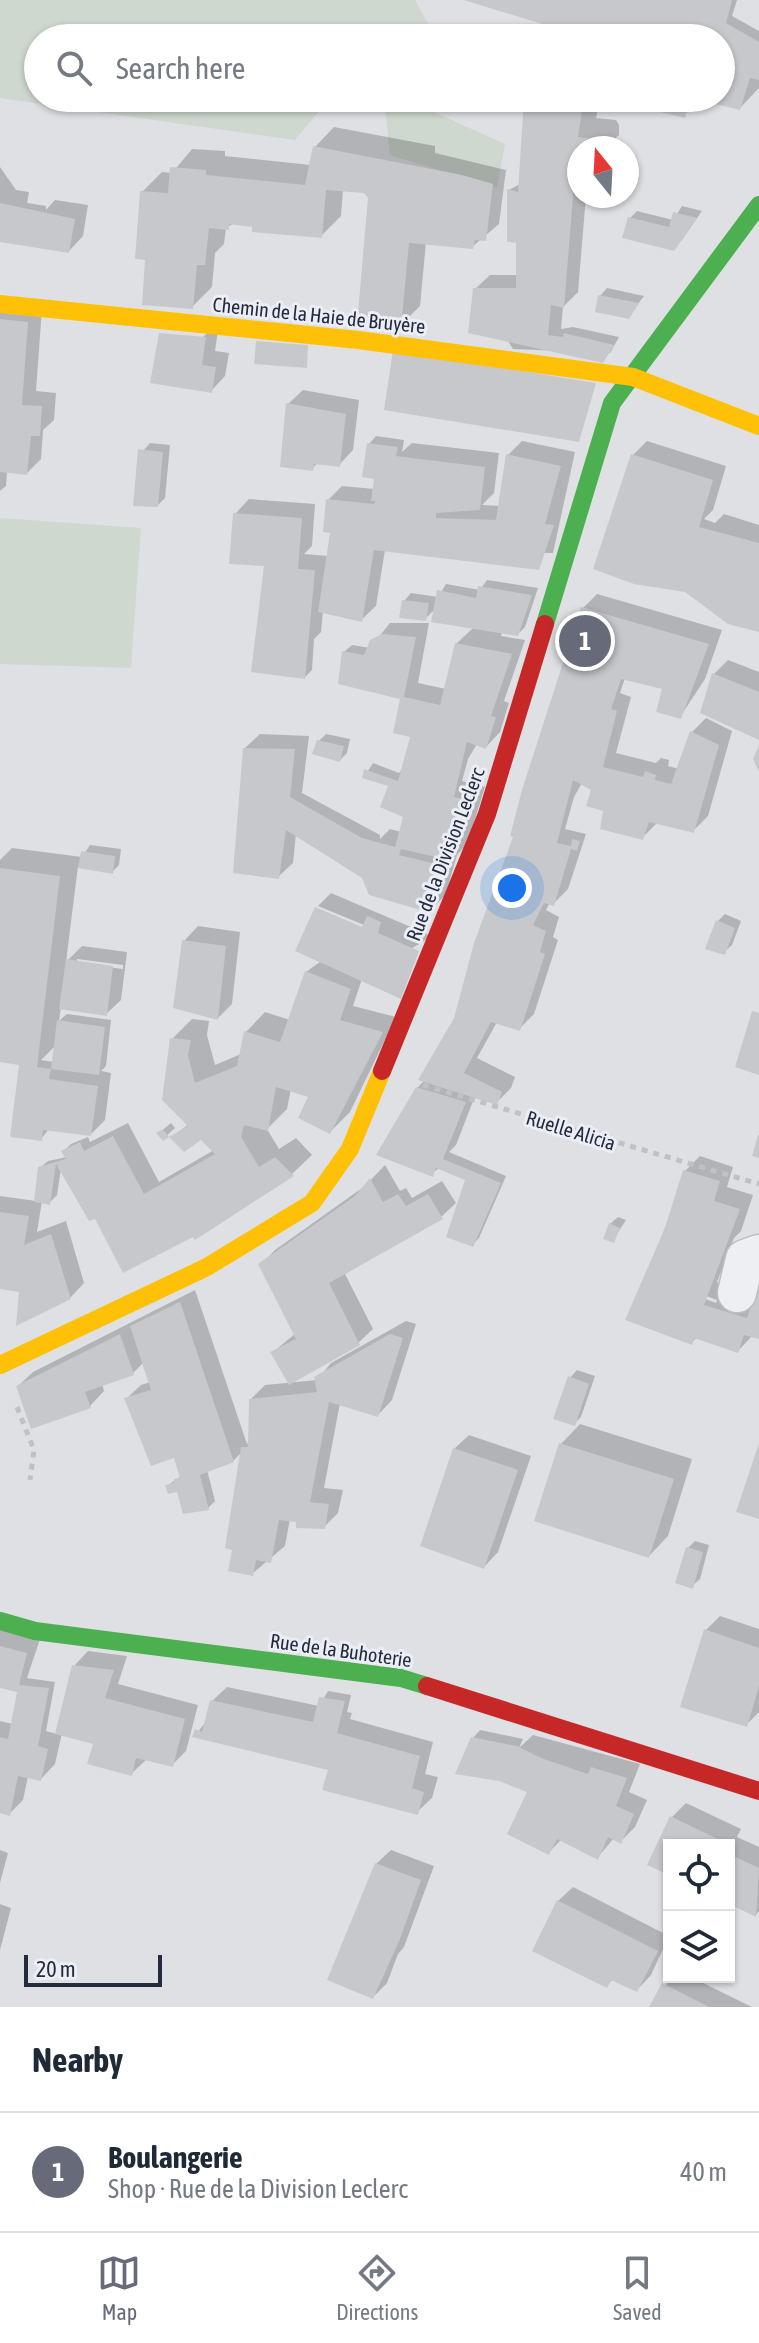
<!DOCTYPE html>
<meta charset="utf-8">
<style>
body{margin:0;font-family:"Asap Condensed",sans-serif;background:#f6f6f7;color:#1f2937}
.controls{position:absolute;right:24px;bottom:24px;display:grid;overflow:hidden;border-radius:0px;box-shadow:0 2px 6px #0004}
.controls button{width:72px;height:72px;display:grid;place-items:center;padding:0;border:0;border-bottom:2px solid #e0e1e3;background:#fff;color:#1f2937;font:40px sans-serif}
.compass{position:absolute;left:567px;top:136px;width:72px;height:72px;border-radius:50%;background:#fff;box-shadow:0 2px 6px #0004;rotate:342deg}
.scale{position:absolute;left:24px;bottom:20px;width:138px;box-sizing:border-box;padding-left:8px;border:4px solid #252b3f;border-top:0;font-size:22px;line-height:28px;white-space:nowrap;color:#252b3f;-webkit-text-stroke:6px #eceef5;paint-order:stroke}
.you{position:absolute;left:512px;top:888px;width:28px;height:28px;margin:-20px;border:6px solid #fff;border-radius:50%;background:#1a73e8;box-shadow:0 0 0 12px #1a73e833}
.badge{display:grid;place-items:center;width:52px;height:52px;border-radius:50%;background:#666a79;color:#fff;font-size:26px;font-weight:700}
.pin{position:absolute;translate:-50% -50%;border:4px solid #fff;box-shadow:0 2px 8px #0006}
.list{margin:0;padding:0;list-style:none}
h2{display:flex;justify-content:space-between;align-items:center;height:104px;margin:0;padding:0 32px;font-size:34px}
h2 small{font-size:26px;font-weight:400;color:#747a83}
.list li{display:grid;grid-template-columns:52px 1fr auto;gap:24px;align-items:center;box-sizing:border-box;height:120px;padding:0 32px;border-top:2px solid #e0e1e3}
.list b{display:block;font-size:30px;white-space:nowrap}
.list p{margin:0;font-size:26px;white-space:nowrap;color:#747a83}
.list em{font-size:26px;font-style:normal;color:#747a83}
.icon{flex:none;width:44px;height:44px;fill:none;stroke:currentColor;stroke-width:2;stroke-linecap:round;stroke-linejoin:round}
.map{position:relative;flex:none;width:759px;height:2007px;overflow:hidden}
.search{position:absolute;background:#fff;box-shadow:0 2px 6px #0004;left:24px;right:24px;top:24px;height:88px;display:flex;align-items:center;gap:20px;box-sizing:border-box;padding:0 28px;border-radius:44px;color:#747a83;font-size:30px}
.sheet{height:224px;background:#fff}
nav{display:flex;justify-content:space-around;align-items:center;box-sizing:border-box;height:112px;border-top:2px solid #e0e1e3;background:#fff;font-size:22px;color:#747a83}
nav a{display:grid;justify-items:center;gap:4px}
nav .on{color:#666a79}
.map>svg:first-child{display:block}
.green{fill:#ced8cf}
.shadow{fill:#0003;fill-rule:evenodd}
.building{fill:#c7c8cc}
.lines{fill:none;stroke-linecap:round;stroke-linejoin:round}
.street-casing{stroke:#bdbec2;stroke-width:41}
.path{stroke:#c0c1c7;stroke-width:5;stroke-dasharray:6 6;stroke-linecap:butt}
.street{stroke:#eeeff2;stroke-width:38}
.fast{stroke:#4caf50;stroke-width:18}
.slow{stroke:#ffc107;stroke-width:18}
.jam{stroke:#c62828;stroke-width:18}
.labels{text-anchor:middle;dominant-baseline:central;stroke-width:6;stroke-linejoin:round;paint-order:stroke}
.street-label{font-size:20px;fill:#252b3f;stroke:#eceef5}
</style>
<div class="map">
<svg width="759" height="2007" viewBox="0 0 759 2007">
<rect width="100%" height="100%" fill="#dfe0e4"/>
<g class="green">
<path d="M 0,0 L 415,0 L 430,27 L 431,38 L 38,38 L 38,98 L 330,98 L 295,140 L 0,98 Z"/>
<path d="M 384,98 L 433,98 L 434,112 L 505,144 L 497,188 L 390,155 Z"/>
<path d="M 0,518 L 141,528 L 131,668 L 0,664 Z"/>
</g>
<g class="shadow">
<path d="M 468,0 L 737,0 L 732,16 L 759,31 L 759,88 L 740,108 L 701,99 L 684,115 L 607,98 L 721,98 L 721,38 L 537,38 L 551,25 Z"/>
<path d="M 528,98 L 600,98 L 596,118 L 616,120 L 619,125 L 619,135 L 605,148 L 579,148 L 579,196 L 586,196 L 578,292 L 563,307 L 561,329 L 573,327 L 619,337 L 610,353 L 513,349 L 475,289 L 490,275 L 518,275 L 518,238 L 509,190 L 520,184 Z"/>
<path d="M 334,127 L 435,146 L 435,153 L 506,170 L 499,224 L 472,247 L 426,242 L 420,306 L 400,326 L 370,198 L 365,192 L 343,189 L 341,216 L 321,236 L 234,223 L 226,228 L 224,244 L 215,253 L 212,287 L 192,307 L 148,258 L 142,192 L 162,172 L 172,173 L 192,149 L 225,151 L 225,156 L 311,165 L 315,147 Z"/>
<path d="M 0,167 L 16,190 L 29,192 L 27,203 L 46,206 L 46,210 L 55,200 L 88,205 L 83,236 L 69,251 L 0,240 Z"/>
<path d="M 682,206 L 702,211 L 681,241 L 630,218 L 637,211 L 673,220 Z"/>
<path d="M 607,288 L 644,296 L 628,317 L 600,296 Z"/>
<path d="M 0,304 L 42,308 L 36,391 L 56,393 L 54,420 L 43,430 L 41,459 L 27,473 L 7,471 L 6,486 L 0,491 Z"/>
<path d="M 219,323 L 215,351 L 229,353 L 225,376 L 211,391 L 152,381 Z"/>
<path d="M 303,390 L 359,400 L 353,450 L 339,465 L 318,462 L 312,469 L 288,404 Z"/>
<path d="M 376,436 L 404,440 L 402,452 L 412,443 L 499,453 L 494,493 L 482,505 L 500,506 L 508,455 L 522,441 L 575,452 L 553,553 L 385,550 L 376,606 L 361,620 L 323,611 L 321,632 L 314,639 L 312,670 L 305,677 L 266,564 L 235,514 L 249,499 L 315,504 L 312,546 L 304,554 L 328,556 L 332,532 L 328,500 L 342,486 L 374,489 L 376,477 L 369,444 Z"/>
<path d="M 647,441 L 726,466 L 713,510 L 704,519 L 715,523 L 724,514 L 759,525 L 759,630 L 633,455 Z"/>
<path d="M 150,443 L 170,445 L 165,498 L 158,505 L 143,451 Z"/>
<path d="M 487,580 L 538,588 L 525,627 L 518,634 L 502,632 L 501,636 L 525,640 L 504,701 L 509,703 L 500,732 L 486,747 L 477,744 L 468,759 L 462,781 L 485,787 L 467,844 L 457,855 L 445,896 L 430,910 L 371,894 L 363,876 L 296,834 L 293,863 L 278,877 L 235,871 L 245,748 L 260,734 L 309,736 L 302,793 L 380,835 L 380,839 L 390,829 L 401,832 L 405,816 L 383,806 L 390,784 L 364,777 L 373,763 L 399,773 L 404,767 L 412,736 L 395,732 L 402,698 L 362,689 L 363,680 L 359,684 L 340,682 L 344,652 L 352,645 L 370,648 L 390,623 L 429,623 L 418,683 L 446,689 L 456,644 L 474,627 L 434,620 L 436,608 L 425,619 L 401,616 L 404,601 L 411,593 L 438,597 L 446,584 L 480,590 ZM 445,856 L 449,857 L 438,896 L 434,896 Z"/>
<path d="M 597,594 L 722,630 L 705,679 L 680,717 L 666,688 L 625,678 L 620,693 L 631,697 L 616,753 L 656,763 L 661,758 L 669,760 L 668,766 L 679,769 L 692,732 L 706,718 L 732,731 L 708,816 L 693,831 L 658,822 L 643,837 L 605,810 L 594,789 L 582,783 L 574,797 L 565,829 L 586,834 L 568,889 L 553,904 L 550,902 L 546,910 L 559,917 L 553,937 L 558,940 L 534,1014 L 519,1029 L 497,1022 L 477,1058 L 515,1077 L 511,1088 L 497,1102 L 475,1096 L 456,1145 L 449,1152 L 506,1176 L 479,1238 L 472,1245 L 468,1179 L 440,1167 L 432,1174 L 417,1088 L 425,1080 L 456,1018 L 515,838 L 583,608 Z"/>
<path d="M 728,660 L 759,672 L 759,736 L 714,674 Z"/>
<path d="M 326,734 L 350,739 L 347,753 L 340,760 L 319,741 Z"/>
<path d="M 90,845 L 121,849 L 119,865 L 112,872 L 78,866 L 66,962 L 82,946 L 127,952 L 121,1000 L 106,1014 L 61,1007 L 59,1021 L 67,1014 L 111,1020 L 106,1066 L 101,1071 L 111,1073 L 105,1120 L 91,1134 L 49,1129 L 41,1139 L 24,1063 L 0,1060 L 0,860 L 12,848 L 82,857 ZM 77,959 L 123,965 L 123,969 L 77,963 ZM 56,1045 L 54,1062 L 41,1060 Z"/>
<path d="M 331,893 L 432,936 L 362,979 L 353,1006 L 396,1017 L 350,1112 L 330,1132 L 310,1096 L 291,1089 L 287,1109 L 267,1129 L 279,1149 L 296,1138 L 312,1155 L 292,1174 L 248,1205 L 196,1237 L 96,1216 L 61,1168 L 57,1195 L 50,1202 L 42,1201 L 37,1232 L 66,1221 L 84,1283 L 70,1298 L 0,1287 L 0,1196 L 36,1201 L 40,1168 L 48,1161 L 67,1157 L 64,1151 L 71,1144 L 88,1137 L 90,1142 L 128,1123 L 159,1182 L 214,1150 L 201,1137 L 172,1137 L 189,1124 L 172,1039 L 192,1019 L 209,1021 L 207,1035 L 215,1065 L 241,1054 L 246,1032 L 265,1012 L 290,1020 L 306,972 L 364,930 L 364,925 L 318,906 Z"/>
<path d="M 725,914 L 741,921 L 732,945 L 724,952 L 718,921 Z"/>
<path d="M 198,926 L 240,932 L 232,1004 L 218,1018 L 184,941 Z"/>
<path d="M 171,1123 L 175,1128 L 163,1139 L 159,1133 Z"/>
<path d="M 700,1156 L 733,1167 L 727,1187 L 753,1195 L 741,1231 L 734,1238 L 717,1282 L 720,1284 L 717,1291 L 754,1302 L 759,1285 L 759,1337 L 753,1335 L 738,1351 L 697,1337 L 691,1343 L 648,1276 L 685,1171 ZM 651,1275 L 717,1300 L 716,1303 L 651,1279 Z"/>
<path d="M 385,1165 L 400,1191 L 406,1188 L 412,1198 L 442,1181 L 456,1203 L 441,1217 L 345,1274 L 373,1329 L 358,1343 L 273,1352 L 296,1333 L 261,1265 L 275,1250 L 365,1186 Z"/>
<path d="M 618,1217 L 626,1220 L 613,1240 L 610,1224 Z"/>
<path d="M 195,1290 L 247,1444 L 250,1441 L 251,1399 L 265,1385 L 317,1380 L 331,1363 L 406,1321 L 416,1324 L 392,1400 L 378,1415 L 340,1403 L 324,1488 L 343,1490 L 338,1513 L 324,1527 L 290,1519 L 285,1546 L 252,1574 L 242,1452 L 233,1461 L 207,1470 L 215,1501 L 208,1508 L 167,1486 L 181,1476 L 175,1455 L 126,1399 L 141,1385 L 150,1382 L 144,1362 L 133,1373 L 102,1384 L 104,1391 L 90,1406 L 18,1386 L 33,1372 Z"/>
<path d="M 577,1370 L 595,1376 L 581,1417 L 574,1424 L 570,1378 Z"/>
<path d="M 580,1424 L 692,1459 L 668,1536 L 649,1556 L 561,1444 Z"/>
<path d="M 469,1435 L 531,1456 L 498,1552 L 484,1567 L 454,1449 Z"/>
<path d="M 695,1541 L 709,1545 L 700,1579 L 692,1586 L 688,1548 Z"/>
<path d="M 720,1616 L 759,1629 L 759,1712 L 746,1725 L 706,1630 Z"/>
<path d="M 0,1628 L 40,1639 L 27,1678 L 55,1682 L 46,1731 L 57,1734 L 74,1666 L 88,1651 L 127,1656 L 118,1684 L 198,1705 L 186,1751 L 172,1765 L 147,1759 L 132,1773 L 96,1742 L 62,1733 L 55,1764 L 41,1779 L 28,1776 L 23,1800 L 9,1814 L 0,1811 L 0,1721 L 13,1724 L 21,1685 L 16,1689 L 0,1686 Z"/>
<path d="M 227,1687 L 319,1706 L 328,1691 L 351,1695 L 347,1712 L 352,1713 L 350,1719 L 433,1742 L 425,1774 L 438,1777 L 432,1798 L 417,1812 L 330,1768 L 195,1736 L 207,1720 L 212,1701 Z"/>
<path d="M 480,1730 L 523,1739 L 519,1748 L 533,1735 L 640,1764 L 629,1792 L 647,1800 L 635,1827 L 621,1841 L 614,1838 L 598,1857 L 562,1839 L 549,1852 L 529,1791 L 499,1779 L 457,1772 L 473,1738 Z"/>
<path d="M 686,1803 L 741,1829 L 737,1837 L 759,1847 L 759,1911 L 756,1915 L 729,1902 L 729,1845 L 669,1845 L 669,1873 L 650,1864 L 672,1817 Z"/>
<path d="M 0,1850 L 8,1853 L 0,1883 Z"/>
<path d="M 391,1850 L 434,1866 L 404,1947 L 398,1954 L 387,1983 L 373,1997 L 376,1864 Z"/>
<path d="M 573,1887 L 669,1936 L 651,1975 L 637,1990 L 613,1979 L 607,1986 L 558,1901 Z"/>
<path d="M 0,1904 L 11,1908 L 0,1950 Z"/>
<path d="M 671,1977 L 691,1977 L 752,2007 L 652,2007 Z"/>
</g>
<g class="building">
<path d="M 464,0 L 732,0 L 726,23 L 759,42 L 759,80 L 750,78 L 740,110 L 695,99 L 721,98 L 721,38 L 587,38 Z"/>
<path d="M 524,98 L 584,98 L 578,137 L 596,139 L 600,145 L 600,148 L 579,148 L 579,159 L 576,159 L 564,308 L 551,305 L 548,335 L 563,337 L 564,333 L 614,345 L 603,363 L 468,333 L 473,288 L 516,288 L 516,243 L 507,242 L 507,189 L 518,192 Z"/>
<path d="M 603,98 L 690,98 L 685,118 Z"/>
<path d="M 313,146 L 462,175 L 493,184 L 486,241 L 475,240 L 473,249 L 409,243 L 401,328 L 357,324 L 368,198 L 364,193 L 326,190 L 322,238 L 252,232 L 252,227 L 229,224 L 229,230 L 209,228 L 205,265 L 197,265 L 193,309 L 142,305 L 145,260 L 135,259 L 140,191 L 168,193 L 170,167 L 206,170 L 206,175 L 305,185 Z"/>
<path d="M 0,203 L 75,219 L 69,253 L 0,242 Z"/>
<path d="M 673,212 L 697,218 L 674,251 L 622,238 L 628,217 L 669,227 Z"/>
<path d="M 598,295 L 639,303 L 629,319 L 595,312 Z"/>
<path d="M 0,319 L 28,322 L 22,405 L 42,406 L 40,436 L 31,436 L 27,475 L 0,472 Z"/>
<path d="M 159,333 L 206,337 L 202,365 L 216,367 L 212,393 L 150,383 Z"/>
<path d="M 256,341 L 308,345 L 307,368 L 254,364 Z"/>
<path d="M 393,350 L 596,383 L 579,442 L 384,410 Z"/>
<path d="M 286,403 L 346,414 L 340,467 L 314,464 L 313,471 L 280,467 Z"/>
<path d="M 367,443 L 398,447 L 396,456 L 485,467 L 480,510 L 436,513 L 436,518 L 496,520 L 506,454 L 561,466 L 545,524 L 554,525 L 539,570 L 374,550 L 362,622 L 318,612 L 330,533 L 323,532 L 326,499 L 374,504 L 375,501 L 371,501 L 374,479 L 362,477 Z"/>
<path d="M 138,449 L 163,452 L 158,507 L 133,506 Z"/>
<path d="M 631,454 L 713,480 L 699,527 L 759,543 L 759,632 L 728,624 L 685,592 L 634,584 L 593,569 Z"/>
<path d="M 233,513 L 302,518 L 298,569 L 315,570 L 305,679 L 251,672 L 264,566 L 229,564 Z"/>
<path d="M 478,586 L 532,595 L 518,636 L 431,622 L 437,590 L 476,598 Z"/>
<path d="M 402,600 L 429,603 L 426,621 L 399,618 Z"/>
<path d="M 581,607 L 709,644 L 681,719 L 656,712 L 662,689 L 621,679 L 611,709 L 617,711 L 603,767 L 643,777 L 645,771 L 656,775 L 655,780 L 671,784 L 690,731 L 719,745 L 694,833 L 649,822 L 643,840 L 600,829 L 603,811 L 586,806 L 591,790 L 573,780 L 557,843 L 571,846 L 572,839 L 580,841 L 577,851 L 571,849 L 554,906 L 544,903 L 533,925 L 546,931 L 540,952 L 545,954 L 520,1031 L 491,1022 L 464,1073 L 502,1092 L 497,1105 L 418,1080 L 454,1018 L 474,943 L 513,837 L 510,836 L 522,790 Z"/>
<path d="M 382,634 L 416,637 L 404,697 L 440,705 L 455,643 L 512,654 L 491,716 L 496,717 L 486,749 L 467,742 L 454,797 L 472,801 L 453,861 L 401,849 L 399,855 L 444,866 L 431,913 L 369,895 L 362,878 L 286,830 L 279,879 L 233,873 L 243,748 L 295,749 L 290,797 L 362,838 L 395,847 L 403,817 L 380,807 L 388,786 L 362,778 L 364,769 L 398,781 L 410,737 L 393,733 L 400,699 L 338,684 L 342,651 L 364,655 L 370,640 Z"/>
<path d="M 712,673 L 759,692 L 759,740 L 700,713 Z"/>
<path d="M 317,740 L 344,746 L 340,762 L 312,754 Z"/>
<path d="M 759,745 L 759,772 L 753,759 Z"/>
<path d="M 81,851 L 115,856 L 113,874 L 78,868 Z"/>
<path d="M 0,868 L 60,876 L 37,1067 L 51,1069 L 49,1079 L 98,1086 L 91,1136 L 43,1130 L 42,1141 L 10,1137 L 19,1065 L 0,1062 Z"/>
<path d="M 315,907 L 362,927 L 367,916 L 381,922 L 378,933 L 419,951 L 401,999 L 295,951 Z"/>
<path d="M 716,920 L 735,928 L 725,955 L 705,949 Z"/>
<path d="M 182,940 L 226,946 L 218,1020 L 173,1008 Z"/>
<path d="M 66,959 L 113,966 L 107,1016 L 59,1009 Z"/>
<path d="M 305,971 L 351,989 L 340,1020 L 383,1032 L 330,1134 L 298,1118 L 308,1097 L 276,1087 L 268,1131 L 244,1125 L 241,1137 L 259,1167 L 275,1157 L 294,1176 L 195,1240 L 193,1237 L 123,1273 L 95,1219 L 89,1221 L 56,1164 L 50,1205 L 34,1202 L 38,1167 L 66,1159 L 61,1151 L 80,1142 L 84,1151 L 113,1136 L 144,1194 L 215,1154 L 201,1140 L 184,1152 L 169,1137 L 163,1141 L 156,1133 L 163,1129 L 169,1137 L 188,1126 L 162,1100 L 170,1038 L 191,1040 L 188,1055 L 195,1083 L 237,1066 L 244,1031 L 280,1042 Z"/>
<path d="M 752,1011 L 759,1013 L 759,1075 L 735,1067 Z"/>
<path d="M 57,1020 L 105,1027 L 99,1075 L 51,1069 Z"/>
<path d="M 416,1087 L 466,1102 L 443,1159 L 501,1183 L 473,1247 L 446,1237 L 465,1180 L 436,1168 L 433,1177 L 376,1155 Z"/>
<path d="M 758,1135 L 759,1135 L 759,1158 L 752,1156 Z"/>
<path d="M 683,1170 L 720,1181 L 714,1201 L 740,1209 L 704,1305 L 747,1318 L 759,1280 L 759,1339 L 744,1335 L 738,1353 L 694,1338 L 692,1345 L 625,1320 L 665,1228 Z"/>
<path d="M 370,1178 L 383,1202 L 398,1194 L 406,1206 L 428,1194 L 443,1219 L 329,1283 L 360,1345 L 289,1385 L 270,1352 L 296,1339 L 258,1264 L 355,1196 Z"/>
<path d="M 0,1212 L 29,1216 L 24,1245 L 51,1234 L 71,1299 L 16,1326 L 19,1292 L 0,1289 Z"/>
<path d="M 609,1223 L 620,1228 L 614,1243 L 603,1239 Z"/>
<path d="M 180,1302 L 234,1462 L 200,1475 L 209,1510 L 183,1514 L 177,1492 L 168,1494 L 165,1485 L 174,1483 L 174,1479 L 180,1478 L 174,1458 L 151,1466 L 124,1398 L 151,1390 L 130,1326 Z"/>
<path d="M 120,1334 L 134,1375 L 85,1392 L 91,1408 L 31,1429 L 16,1386 Z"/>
<path d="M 390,1334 L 403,1338 L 378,1417 L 329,1402 L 310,1502 L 329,1504 L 325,1529 L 296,1528 L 296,1522 L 279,1520 L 271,1563 L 256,1560 L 253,1576 L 228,1571 L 232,1550 L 225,1548 L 241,1447 L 248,1447 L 249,1399 L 317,1392 L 314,1377 Z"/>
<path d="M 568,1376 L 589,1384 L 575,1426 L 553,1419 Z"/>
<path d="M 559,1443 L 674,1479 L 649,1558 L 534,1521 Z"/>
<path d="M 759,1443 L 759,1519 L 736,1512 Z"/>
<path d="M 453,1448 L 518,1470 L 484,1569 L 420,1546 Z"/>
<path d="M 686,1547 L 703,1552 L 693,1589 L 675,1583 Z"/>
<path d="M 704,1629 L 759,1648 L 759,1686 L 747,1727 L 680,1707 Z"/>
<path d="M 0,1646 L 27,1653 L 19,1685 L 49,1688 L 38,1746 L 48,1749 L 41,1781 L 18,1776 L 10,1816 L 0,1813 L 0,1737 L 8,1739 L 17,1692 L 0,1688 Z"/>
<path d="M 72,1665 L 114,1670 L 105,1698 L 185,1719 L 173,1767 L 136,1758 L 132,1776 L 87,1764 L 93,1744 L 55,1734 Z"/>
<path d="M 319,1697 L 345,1701 L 337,1733 L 420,1756 L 412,1788 L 424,1792 L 418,1815 L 322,1790 L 328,1770 L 192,1737 L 195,1729 L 202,1732 L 210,1700 L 313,1722 Z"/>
<path d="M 471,1737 L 517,1746 L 541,1758 L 588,1774 L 591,1767 L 627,1778 L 616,1806 L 634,1814 L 621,1844 L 608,1837 L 598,1860 L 557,1839 L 549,1855 L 507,1834 L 527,1792 L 499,1781 L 455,1774 Z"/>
<path d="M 670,1816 L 730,1845 L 669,1845 L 669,1875 L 647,1865 Z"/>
<path d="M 729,1854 L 759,1868 L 756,1917 L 729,1904 Z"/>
<path d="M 375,1863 L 421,1880 L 400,1939 L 373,1999 L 327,1980 Z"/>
<path d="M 557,1900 L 658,1951 L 637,1992 L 611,1980 L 607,1988 L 532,1951 Z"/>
<path d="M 662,1983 L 709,2007 L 649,2007 Z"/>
</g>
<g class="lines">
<defs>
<path id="street" d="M 737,1293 L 745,1259 L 759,1254"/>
</defs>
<use href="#street" class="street-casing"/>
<g class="path">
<path d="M 423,1085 L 759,1184"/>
<path d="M 17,1407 L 34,1450 L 30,1480"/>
</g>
<use href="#street" class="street"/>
<g class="fast">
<path d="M 545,624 L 612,403 L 759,205"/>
<path d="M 0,1621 L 35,1631 L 401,1678 L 427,1686"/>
</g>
<g class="slow">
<path d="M 0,304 L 358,340 L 633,377 L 759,426"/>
<path d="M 0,1365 L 207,1267 L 312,1203 L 350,1149 L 382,1071"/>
</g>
<g class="jam">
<path d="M 382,1071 L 487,814 L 545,624"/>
<path d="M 427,1686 L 759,1791"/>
</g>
</g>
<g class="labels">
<g class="street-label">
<text transform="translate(319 315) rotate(6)">Chemin de la Haie de Bruyère</text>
<text transform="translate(445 854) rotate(-69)">Rue de la Division Leclerc</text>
<text transform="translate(571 1130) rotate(17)">Ruelle Alicia</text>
<text transform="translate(341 1650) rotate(8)">Rue de la Buhoterie</text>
</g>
</g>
</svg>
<div class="controls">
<button><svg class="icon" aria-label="locate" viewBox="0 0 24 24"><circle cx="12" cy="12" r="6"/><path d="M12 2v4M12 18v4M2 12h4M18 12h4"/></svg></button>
<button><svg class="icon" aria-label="layers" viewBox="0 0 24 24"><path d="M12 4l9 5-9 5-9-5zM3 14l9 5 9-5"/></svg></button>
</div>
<svg class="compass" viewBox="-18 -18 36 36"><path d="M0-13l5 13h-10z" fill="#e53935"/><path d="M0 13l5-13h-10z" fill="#747a83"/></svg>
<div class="scale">20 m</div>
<div class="you"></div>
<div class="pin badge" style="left:585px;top:641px">1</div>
<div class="search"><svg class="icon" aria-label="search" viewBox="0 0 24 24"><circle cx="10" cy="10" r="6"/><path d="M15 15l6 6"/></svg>Search here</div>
</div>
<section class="sheet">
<h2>Nearby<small></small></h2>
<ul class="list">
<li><span class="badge">1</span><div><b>Boulangerie</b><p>Shop · Rue de la Division Leclerc</p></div><em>40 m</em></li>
</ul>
</section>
<nav>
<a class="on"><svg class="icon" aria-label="map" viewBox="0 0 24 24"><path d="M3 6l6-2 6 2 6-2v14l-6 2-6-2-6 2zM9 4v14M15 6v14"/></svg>Map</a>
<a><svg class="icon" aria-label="directions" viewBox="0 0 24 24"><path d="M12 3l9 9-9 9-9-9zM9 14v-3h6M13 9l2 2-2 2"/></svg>Directions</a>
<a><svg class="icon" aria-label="saved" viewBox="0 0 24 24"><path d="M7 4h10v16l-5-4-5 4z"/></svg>Saved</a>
</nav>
